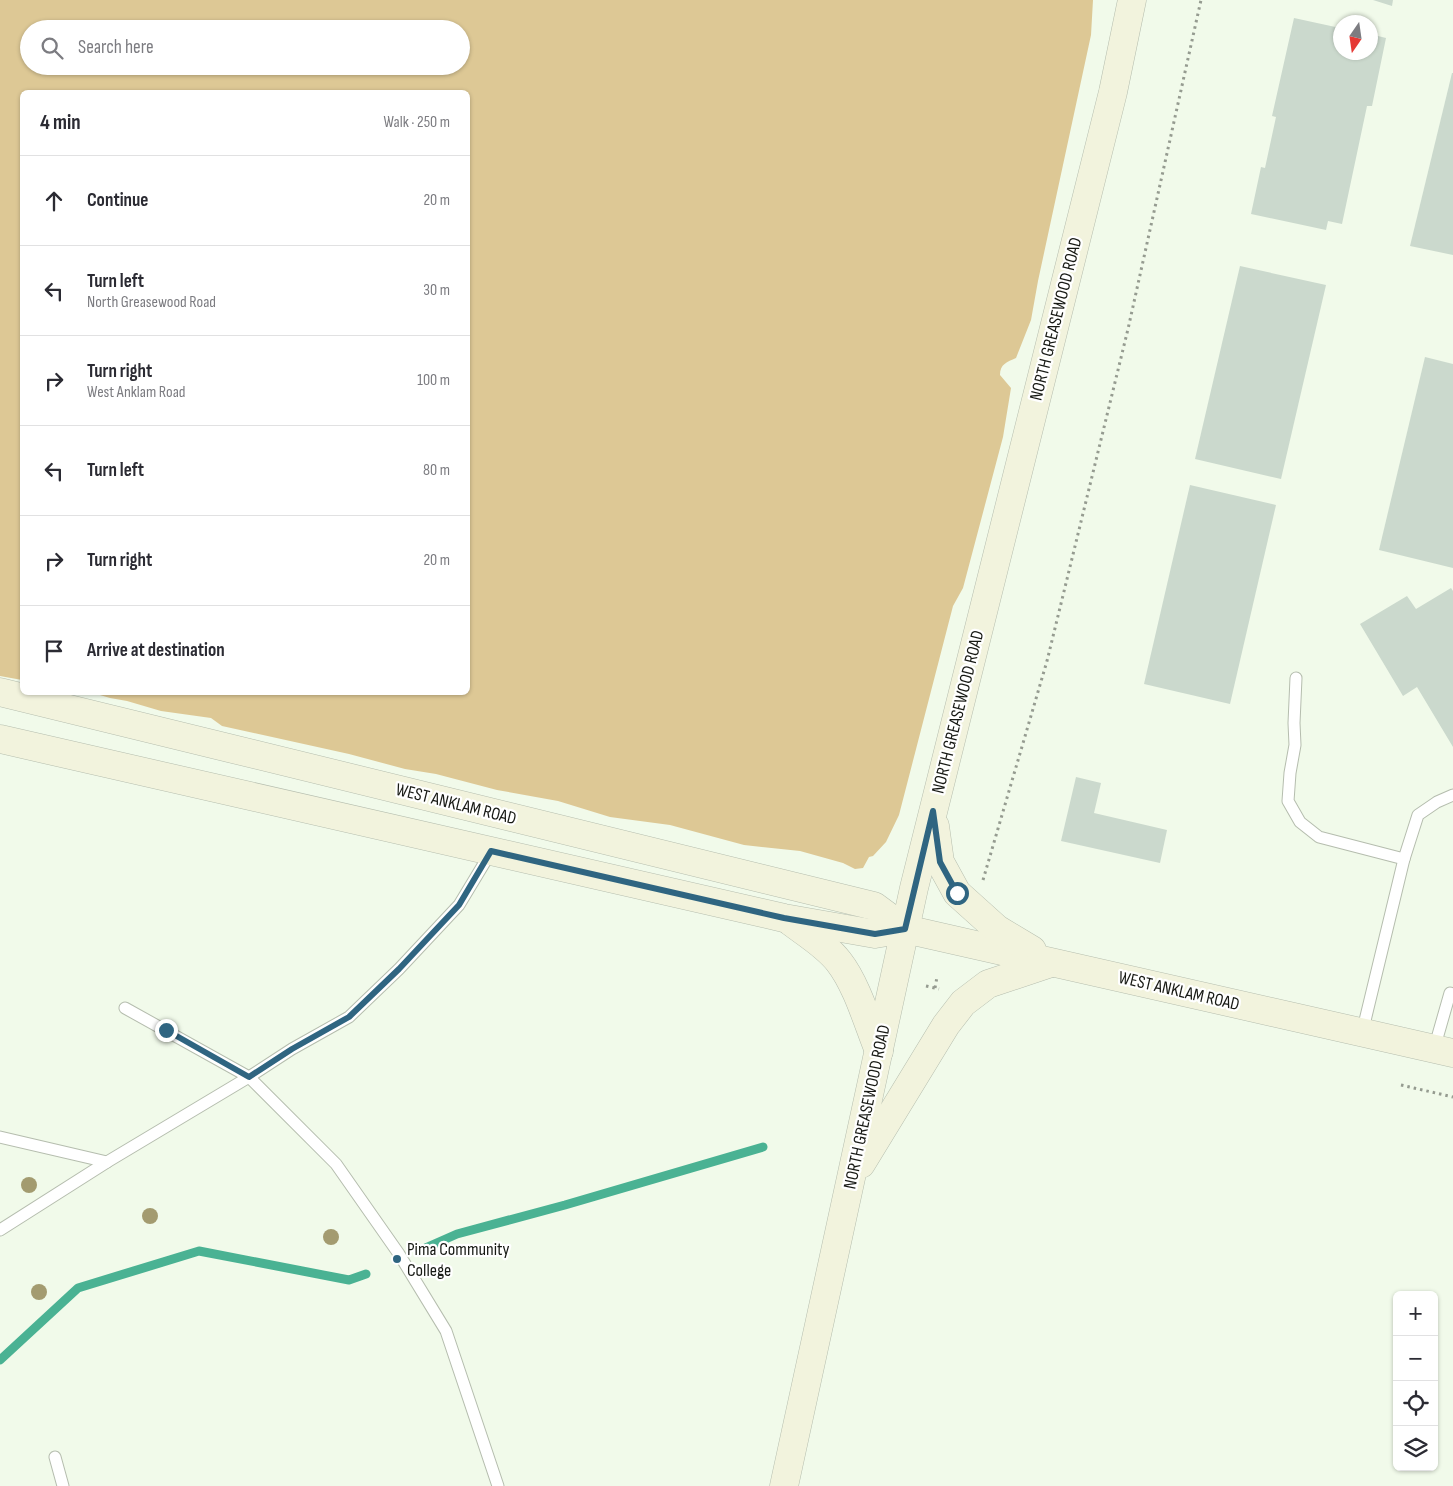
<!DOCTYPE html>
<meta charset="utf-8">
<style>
body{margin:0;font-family:"Sofia Sans Condensed",sans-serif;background:#f7f7f7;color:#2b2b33}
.controls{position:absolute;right:15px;bottom:15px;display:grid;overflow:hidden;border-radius:8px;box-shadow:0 1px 4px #0004}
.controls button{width:45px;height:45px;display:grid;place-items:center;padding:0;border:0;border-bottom:1px solid #e1e1e2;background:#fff;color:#2b2b33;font:25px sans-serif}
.compass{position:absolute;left:1333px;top:15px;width:45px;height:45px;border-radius:50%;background:#fff;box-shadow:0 1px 4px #0004;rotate:193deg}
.stop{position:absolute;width:15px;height:15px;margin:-11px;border:4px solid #2f6581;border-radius:50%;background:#fff}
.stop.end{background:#2f6581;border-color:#fff;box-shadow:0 1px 5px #0008}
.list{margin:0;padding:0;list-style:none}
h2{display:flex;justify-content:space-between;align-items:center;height:65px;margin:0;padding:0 20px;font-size:21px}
h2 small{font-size:16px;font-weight:400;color:#7c7c81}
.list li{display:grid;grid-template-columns:32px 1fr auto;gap:15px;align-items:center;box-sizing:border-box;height:90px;padding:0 20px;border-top:1px solid #e1e1e2}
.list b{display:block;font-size:19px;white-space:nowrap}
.list p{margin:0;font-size:16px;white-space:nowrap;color:#7c7c81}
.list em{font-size:16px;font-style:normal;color:#7c7c81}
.icon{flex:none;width:28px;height:28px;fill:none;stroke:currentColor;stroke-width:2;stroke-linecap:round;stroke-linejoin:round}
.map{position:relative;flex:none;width:1453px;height:1486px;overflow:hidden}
.search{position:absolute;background:#fff;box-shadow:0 1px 4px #0004;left:20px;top:20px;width:450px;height:55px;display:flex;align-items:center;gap:12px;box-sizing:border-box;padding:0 18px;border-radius:28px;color:#7c7c81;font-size:19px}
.panel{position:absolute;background:#fff;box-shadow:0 1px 4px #0004;left:20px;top:90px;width:450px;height:605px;border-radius:8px}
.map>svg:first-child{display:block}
.green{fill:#ddc895;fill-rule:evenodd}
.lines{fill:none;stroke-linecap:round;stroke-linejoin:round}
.stream{stroke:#4ab293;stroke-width:9}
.building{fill:#cbd9cd}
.service-casing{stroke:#b5bdae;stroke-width:13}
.secondary-casing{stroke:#b5bdae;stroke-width:29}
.path{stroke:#959b90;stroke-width:3;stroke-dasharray:2.5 4;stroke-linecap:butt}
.service{stroke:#fff;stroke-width:11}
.secondary{stroke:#f2f3dd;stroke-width:28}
.tree{fill:#a39b70}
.route{stroke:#2f6581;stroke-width:6}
.poi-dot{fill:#2f6581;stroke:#fff;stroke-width:2}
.labels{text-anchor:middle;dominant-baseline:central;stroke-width:4.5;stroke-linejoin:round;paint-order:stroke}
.street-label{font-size:18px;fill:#171914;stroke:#fff}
.poi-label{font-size:18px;fill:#171914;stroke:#fff;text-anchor:start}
</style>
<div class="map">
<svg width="1453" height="1486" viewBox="0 0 1453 1486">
<rect width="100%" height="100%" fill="#f1faea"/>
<path class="green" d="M 0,0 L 1093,0 L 1091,35 L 1038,281 L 1031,320 L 1016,358 C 1007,362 1000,364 1000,375 L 1011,388 L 1003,437 L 963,588 L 953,606 L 899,815 L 886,842 L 873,856 L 869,857 L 863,868 L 855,869 L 843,863 L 800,851 L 744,845 L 670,825 L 610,817 L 558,801 L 497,790 L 436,774 L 405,769 L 349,754 L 222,726 L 211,718 L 161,711 L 127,701 L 110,698 L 93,693 L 468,692 L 468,92 L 22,92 L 22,680 L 0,676 ZM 29,29 L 461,29 L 461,66 L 29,66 Z"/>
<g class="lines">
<g class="stream">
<path d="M 423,1249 L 457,1234 L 565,1205 L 763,1147"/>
<path d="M 0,1360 L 78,1288 L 199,1251 L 349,1280 L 366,1274"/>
</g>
</g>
<g class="building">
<path d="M 1373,0 L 1393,0 L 1392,6 Z"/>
<path d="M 1294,18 L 1340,28 L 1340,52 L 1370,52 L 1370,34 L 1386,38 L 1372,106 L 1367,106 L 1342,224 L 1328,221 L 1326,230 L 1251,214 L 1261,167 L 1265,168 L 1276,117 L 1272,116 Z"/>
<path d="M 1452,73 L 1453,73 L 1453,255 L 1410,246 Z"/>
<path d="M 1240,266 L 1326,285 L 1281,479 L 1195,459 Z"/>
<path d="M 1425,357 L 1453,364 L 1453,568 L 1379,550 Z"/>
<path d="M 1190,485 L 1276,505 L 1230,704 L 1144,684 Z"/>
<path d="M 1451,588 L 1453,591 L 1453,747 L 1417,687 L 1403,696 L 1360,624 L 1407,596 L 1416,609 Z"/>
<path d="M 1076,777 L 1101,783 L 1094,813 L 1167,830 L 1160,863 L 1061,841 Z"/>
</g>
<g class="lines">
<defs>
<g id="service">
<path d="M 1296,678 L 1294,723 L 1295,745 L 1290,773 L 1288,801 L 1300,822 L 1319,837 L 1404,859"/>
<path d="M 125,1008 L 249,1077 L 336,1164 L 399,1254 L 446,1331 L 498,1486"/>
<path d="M 1362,1033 L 1404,859 L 1418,815 L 1437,802 L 1453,795"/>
<path d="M 1434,1049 L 1450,993 L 1453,994"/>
<path d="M 0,1137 L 107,1162"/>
<path d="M 0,1230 L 107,1162 L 249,1077 L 292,1049 L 349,1017 L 399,969 L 459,905 L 491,852"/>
<path d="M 55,1457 L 63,1486"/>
</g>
<g id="secondary">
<path d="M 0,692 L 874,906 L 905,929"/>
<path d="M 0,739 L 784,918 L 875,934 L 905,929 L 1453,1053"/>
<path d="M 935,826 L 940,862 L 957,893 L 997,929 L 1032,950"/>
<path d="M 791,922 C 807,934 827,946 839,962 C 857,985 868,1024 879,1051"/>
<path d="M 861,1164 L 946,1025 L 963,1003 L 988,984 L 1051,963"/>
<path d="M 784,1486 L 914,888 L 1113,92 L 1132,0"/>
</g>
</defs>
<use href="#service" class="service-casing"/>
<use href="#secondary" class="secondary-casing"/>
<g class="path">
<path d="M 983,880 L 1047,661 L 1128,329 L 1201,0"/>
<path d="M 926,986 L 939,989"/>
<path d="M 935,988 L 937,977"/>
<path d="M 1401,1085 L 1453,1097"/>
</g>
<use href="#service" class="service"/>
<use href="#secondary" class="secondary"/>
</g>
<g class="tree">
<circle cx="29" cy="1185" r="8"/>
<circle cx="150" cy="1216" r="8"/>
<circle cx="331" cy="1237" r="8"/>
<circle cx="39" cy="1292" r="8"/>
</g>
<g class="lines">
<path class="route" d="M 166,1030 L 249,1077 L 292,1049 L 349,1017 L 399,969 L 459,905 L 491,851 L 784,918 L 875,934 L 905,929 L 933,811 L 940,862 L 957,893"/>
</g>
<circle class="poi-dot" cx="397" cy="1259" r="5"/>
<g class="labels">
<g class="street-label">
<text transform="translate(1056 319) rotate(-76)">NORTH GREASEWOOD ROAD</text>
<text transform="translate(958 712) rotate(-76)">NORTH GREASEWOOD ROAD</text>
<text transform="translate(456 804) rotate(14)">WEST ANKLAM ROAD</text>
<text transform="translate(1179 991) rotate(13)">WEST ANKLAM ROAD</text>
<text transform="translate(867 1107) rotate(-78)">NORTH GREASEWOOD ROAD</text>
</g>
<g class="poi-label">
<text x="407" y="1249">Pima Community<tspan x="407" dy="21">College</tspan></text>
</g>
</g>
</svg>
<div class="controls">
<button>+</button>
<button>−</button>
<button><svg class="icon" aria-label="locate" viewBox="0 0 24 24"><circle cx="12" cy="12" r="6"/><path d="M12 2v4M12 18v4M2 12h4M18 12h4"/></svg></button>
<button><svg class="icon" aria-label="layers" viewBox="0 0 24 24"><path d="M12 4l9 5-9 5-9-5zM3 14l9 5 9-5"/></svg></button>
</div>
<svg class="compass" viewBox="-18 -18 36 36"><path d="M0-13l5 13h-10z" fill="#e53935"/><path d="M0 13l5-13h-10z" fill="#7c7c81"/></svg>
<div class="stop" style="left:957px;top:893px"></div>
<div class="stop end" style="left:166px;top:1030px"></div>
<div class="search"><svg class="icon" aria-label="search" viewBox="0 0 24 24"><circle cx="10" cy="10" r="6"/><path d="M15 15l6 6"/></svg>Search here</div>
<section class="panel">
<h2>4 min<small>Walk · 250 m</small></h2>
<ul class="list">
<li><svg class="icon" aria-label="ahead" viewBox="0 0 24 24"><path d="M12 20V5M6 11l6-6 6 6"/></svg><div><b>Continue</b></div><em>20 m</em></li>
<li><svg class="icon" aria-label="left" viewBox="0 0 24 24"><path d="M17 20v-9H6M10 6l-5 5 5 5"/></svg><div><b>Turn left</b><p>North Greasewood Road</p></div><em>30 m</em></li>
<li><svg class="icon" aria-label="right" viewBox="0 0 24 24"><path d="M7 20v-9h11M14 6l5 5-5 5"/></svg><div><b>Turn right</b><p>West Anklam Road</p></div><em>100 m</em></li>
<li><svg class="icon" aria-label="left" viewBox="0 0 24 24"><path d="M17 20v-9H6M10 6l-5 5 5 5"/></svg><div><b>Turn left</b></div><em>80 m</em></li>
<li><svg class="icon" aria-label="right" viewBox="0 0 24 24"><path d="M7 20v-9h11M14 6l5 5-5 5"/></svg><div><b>Turn right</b></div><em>20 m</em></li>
<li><svg class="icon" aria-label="arrive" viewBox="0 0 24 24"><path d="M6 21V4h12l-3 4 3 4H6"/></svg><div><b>Arrive at destination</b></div></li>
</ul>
</section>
</div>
